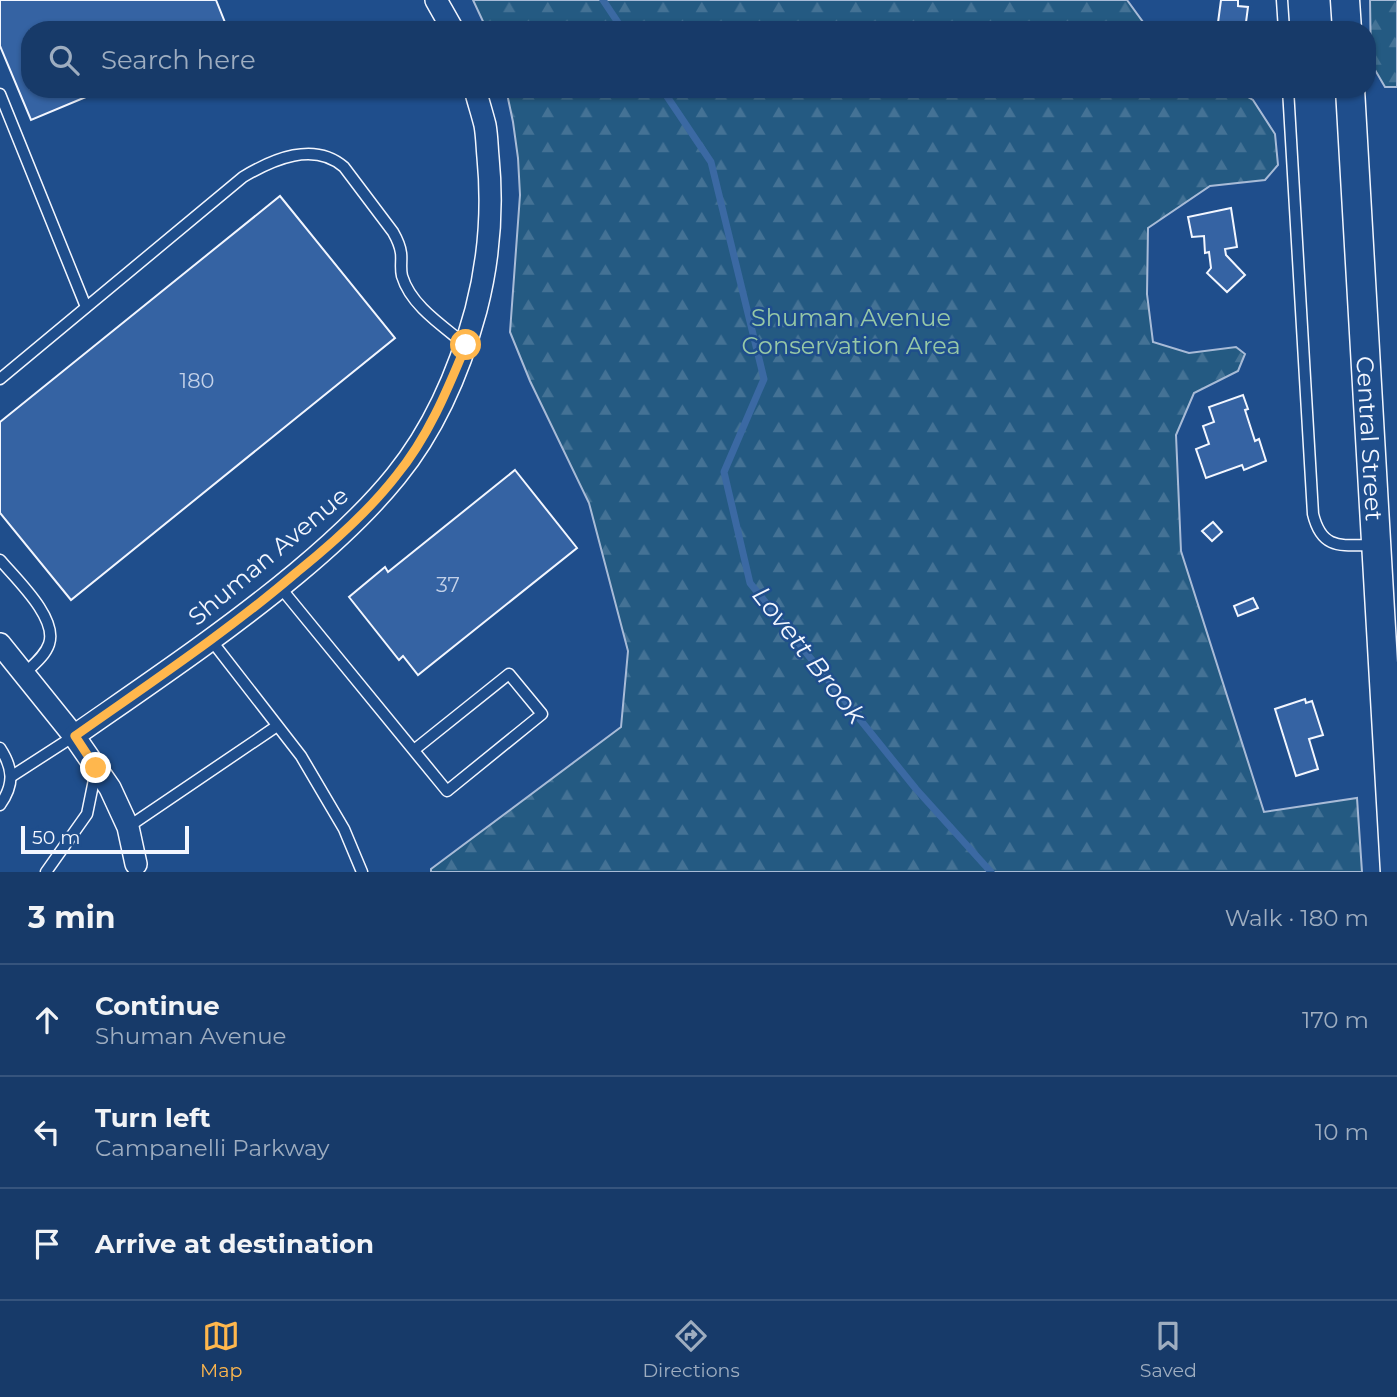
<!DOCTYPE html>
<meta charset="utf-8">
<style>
body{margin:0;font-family:Montserrat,sans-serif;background:#244571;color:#f1f3f6}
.scale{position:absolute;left:21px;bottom:18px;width:168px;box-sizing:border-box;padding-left:7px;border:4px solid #f2f6ff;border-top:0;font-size:19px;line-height:24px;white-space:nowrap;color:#f2f6ff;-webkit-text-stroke:5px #1f4e8c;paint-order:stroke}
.stop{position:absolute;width:21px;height:21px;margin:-16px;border:5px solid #ffb74d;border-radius:50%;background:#fff}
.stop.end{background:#ffb74d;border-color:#fff;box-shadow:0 2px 7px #0008}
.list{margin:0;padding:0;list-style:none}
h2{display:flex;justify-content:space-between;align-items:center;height:91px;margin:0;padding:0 28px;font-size:30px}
h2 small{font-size:23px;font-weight:400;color:#9eadc0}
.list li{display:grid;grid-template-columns:46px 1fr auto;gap:21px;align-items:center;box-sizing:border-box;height:112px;padding:0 28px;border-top:2px solid #36547d}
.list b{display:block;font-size:26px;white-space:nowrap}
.list p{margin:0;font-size:23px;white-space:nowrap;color:#9eadc0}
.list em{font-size:23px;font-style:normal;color:#9eadc0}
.icon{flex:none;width:38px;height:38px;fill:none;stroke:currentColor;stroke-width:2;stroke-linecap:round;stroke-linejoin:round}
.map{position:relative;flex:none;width:1397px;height:872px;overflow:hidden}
.search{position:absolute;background:#173a69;box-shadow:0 2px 5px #0004;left:21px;right:21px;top:21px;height:77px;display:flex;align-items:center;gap:18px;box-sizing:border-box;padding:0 24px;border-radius:28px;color:#9eadc0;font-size:26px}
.sheet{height:427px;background:#173a69}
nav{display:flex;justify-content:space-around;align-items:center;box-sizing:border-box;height:98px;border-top:2px solid #36547d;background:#173a69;font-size:19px;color:#9eadc0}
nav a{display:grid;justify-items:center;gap:4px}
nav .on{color:#ffb74d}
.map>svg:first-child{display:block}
.forest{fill:url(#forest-firs);stroke:#a8bbd7;stroke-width:2}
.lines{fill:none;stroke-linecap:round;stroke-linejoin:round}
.stream{stroke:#3b69a3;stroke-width:7}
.building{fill:#3563a3;stroke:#f2f6ff;stroke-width:2}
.lane-casing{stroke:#f2f6ff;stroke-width:13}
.street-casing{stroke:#f2f6ff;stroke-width:24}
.secondary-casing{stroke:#f2f6ff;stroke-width:31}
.lane{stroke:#1f4e8c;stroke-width:10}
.street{stroke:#1f4e8c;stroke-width:21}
.secondary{stroke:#1f4e8c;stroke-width:28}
.route{stroke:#ffb74d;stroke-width:9}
.labels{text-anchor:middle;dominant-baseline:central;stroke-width:5;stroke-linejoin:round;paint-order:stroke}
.number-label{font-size:21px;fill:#c3d1e8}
.park-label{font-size:24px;fill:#97c8a6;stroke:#1f4e8c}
.street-label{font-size:24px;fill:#f2f6ff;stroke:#1f4e8c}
.water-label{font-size:26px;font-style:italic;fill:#f2f6ff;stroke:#1f4e8c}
</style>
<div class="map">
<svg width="1397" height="872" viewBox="0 0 1397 872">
<defs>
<pattern id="forest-firs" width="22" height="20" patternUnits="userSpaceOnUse" patternTransform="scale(1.75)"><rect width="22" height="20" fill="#245a82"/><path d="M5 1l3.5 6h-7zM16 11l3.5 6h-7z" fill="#447295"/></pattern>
</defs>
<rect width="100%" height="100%" fill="#1f4e8c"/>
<g class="forest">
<path d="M 473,0 L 1127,0 L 1146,26 L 1150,30 L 487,30 Z"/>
<path d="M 1370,0 L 1397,0 L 1397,87 L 1385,87 L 1371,63 Z"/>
<path d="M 506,89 L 1234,89 L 1253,100 L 1275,134 L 1278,165 L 1265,180 L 1210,186 L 1148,228 L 1147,294 L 1153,342 L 1189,353 L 1236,347 L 1245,354 L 1238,371 L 1194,393 L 1176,435 L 1181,551 L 1264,812 L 1357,798 L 1362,872 L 431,872 L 431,869 L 621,727 L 628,651 L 589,503 L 530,381 L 510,332 L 520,195 L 518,158 L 513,122 Z"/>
</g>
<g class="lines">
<g class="stream">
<path d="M 603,0 L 623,30"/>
<path d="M 662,89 L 711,162 L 764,379 L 724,472 L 750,583 L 916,789 L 991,872"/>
</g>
</g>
<g class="building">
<path d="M 0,0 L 216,0 L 228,30 L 30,30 L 30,89 L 105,89 L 31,120 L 0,46 Z"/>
<path d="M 1221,0 L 1238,0 L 1238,6 L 1248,7 L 1245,30 L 1217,30 Z"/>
<path d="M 280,196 L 395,338 L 71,600 L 0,513 L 0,422 Z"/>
<path d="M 1231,208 L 1237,247 L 1225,249 L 1226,255 L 1245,275 L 1227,292 L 1207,273 L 1211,268 L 1209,252 L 1205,253 L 1204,236 L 1192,237 L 1188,217 Z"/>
<path d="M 1243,395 L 1248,409 L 1245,410 L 1255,441 L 1259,439 L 1266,461 L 1244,470 L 1242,465 L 1206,478 L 1196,449 L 1209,444 L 1203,426 L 1214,422 L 1209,407 Z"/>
<path d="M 515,470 L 577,548 L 418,675 L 403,656 L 399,660 L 349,597 L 385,567 L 388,572 Z"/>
<path d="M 1213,522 L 1222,532 L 1212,541 L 1202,531 Z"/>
<path d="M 1253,598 L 1258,608 L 1238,616 L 1234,606 Z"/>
<path d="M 1305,699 L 1306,703 L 1312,701 L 1323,735 L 1309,739 L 1318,769 L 1296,776 L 1275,709 Z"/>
</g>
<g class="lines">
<defs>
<g id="lane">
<path d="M 1282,0 L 1284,30"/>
<path d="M 1288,89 L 1313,514 C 1322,551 1342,545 1374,545"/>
<path d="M 0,94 L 86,307"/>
<path d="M 0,379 L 243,177 C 273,159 314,141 344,167 L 393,232 C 397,239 400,245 401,253 C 402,260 400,268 402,276 C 411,306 443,326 466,345"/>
<path d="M 0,560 C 16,579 58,618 49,644 C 45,656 33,665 24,674"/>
<path d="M 280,587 L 447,791 L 542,714 L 509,674 L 414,750"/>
<path d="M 211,640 L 301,756 L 344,829 L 362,872"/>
<path d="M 0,748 C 13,768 15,784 0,805"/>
<path d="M 12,776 L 74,736"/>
<path d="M 128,827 L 277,726"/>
<path d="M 46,872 L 87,814 L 96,770"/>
</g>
<g id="street">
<path d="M 436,0 L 453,30"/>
<path d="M 0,644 L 74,736 L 110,788 L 128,827 L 136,864"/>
<path d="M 74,736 C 150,683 226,632 297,573 C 333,543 367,512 396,476 C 435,428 460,369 476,310 C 489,260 493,208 488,157 C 487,147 487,136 485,125 C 482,113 478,101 475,89"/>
</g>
<g id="secondary">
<path d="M 1345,0 L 1347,30"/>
<path id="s1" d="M 1350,89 L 1395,872"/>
</g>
</defs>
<use href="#lane" class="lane-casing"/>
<use href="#street" class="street-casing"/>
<use href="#secondary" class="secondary-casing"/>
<use href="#lane" class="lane"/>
<use href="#street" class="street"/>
<use href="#secondary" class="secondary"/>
</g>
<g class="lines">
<path class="route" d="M 96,768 L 75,736 C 150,683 227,632 297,572 C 333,543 368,512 396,476 C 428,437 447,391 466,345"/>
</g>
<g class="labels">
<g class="number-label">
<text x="197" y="380">180</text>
<text x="448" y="584">37</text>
</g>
<g class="park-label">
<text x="851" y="317">Shuman Avenue<tspan x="851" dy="28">Conservation Area</tspan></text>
</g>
<g class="street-label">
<text stroke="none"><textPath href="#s1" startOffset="350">Central Street</textPath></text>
<text transform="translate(268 556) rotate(-40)">Shuman Avenue</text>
</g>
<g class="water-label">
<text transform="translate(809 655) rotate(52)">Lovett Brook</text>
</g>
</g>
</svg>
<div class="scale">50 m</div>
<div class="stop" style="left:466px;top:345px"></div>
<div class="stop end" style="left:96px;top:768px"></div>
<div class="search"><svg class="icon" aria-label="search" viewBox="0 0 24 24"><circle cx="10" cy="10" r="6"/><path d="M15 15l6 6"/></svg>Search here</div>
</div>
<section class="sheet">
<h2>3 min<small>Walk · 180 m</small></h2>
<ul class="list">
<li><svg class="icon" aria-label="ahead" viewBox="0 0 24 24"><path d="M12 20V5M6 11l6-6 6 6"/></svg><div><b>Continue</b><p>Shuman Avenue</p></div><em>170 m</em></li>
<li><svg class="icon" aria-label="left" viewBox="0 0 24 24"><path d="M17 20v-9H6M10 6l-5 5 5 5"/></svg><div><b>Turn left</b><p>Campanelli Parkway</p></div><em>10 m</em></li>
<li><svg class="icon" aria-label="arrive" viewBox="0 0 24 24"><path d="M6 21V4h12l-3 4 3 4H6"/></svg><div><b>Arrive at destination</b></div></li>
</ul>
</section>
<nav>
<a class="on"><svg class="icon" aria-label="map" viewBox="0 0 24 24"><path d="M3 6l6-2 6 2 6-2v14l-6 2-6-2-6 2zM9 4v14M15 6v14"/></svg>Map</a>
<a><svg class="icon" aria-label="directions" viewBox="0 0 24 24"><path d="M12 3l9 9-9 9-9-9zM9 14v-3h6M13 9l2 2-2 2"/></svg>Directions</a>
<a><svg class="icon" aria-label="saved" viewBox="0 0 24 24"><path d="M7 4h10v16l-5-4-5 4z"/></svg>Saved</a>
</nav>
